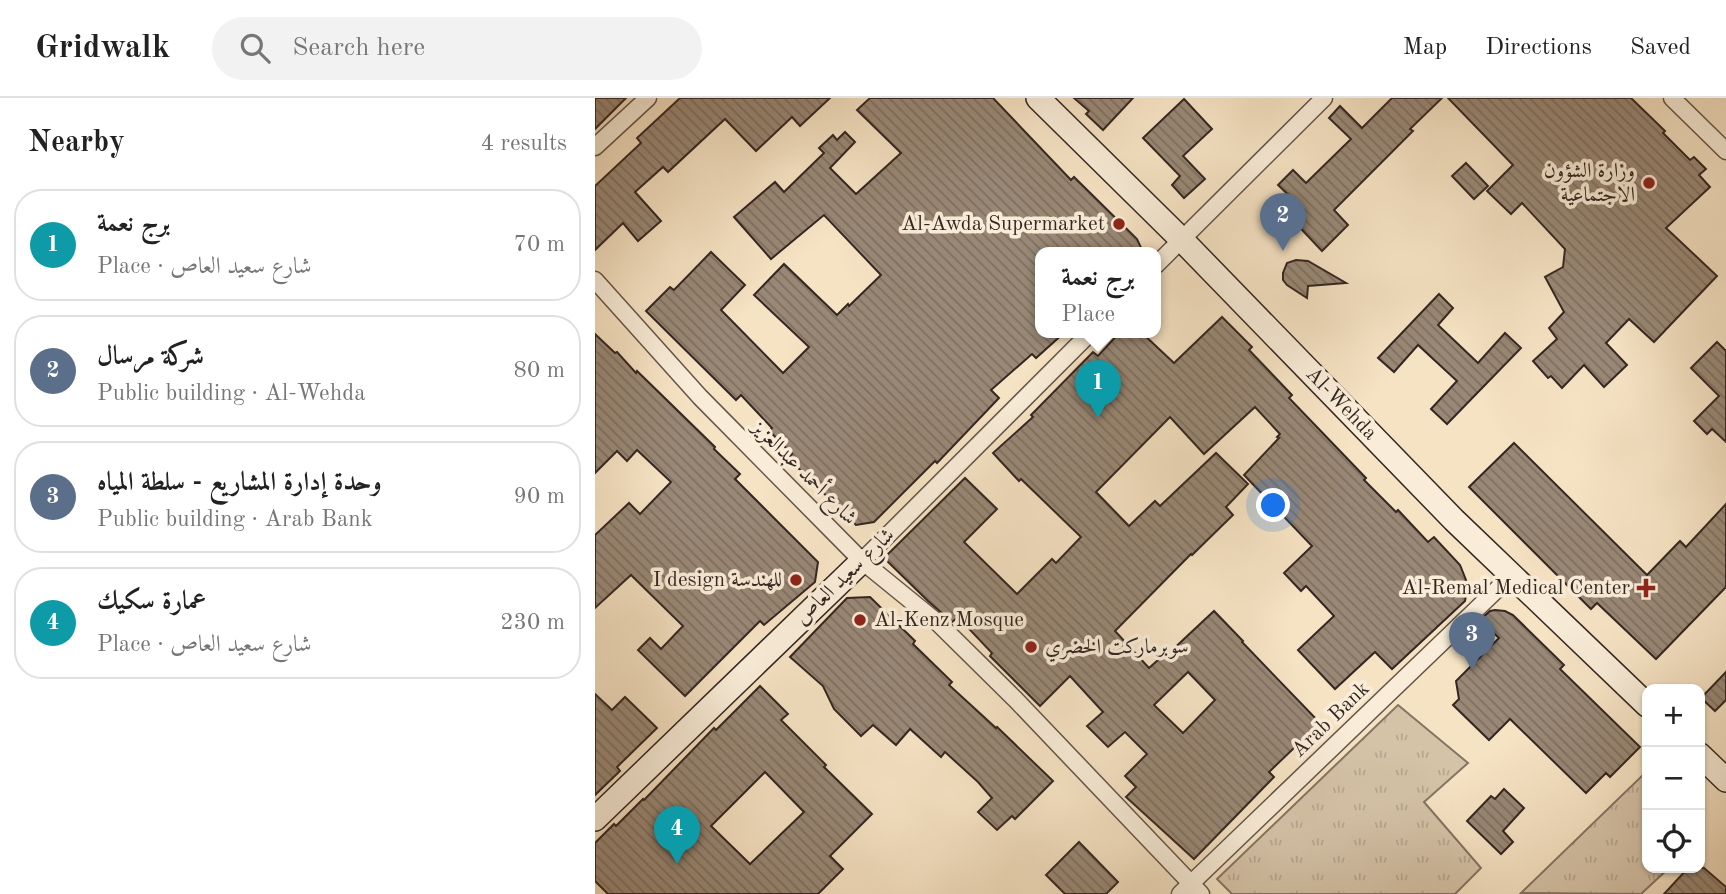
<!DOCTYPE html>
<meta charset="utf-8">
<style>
body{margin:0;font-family:"Old Standard TT",Amiri,serif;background:#f2f2f2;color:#222}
.controls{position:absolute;right:21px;bottom:21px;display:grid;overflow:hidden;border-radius:14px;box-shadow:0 2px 5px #0004}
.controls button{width:63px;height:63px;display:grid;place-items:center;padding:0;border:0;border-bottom:2px solid #e0e0e0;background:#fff;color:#222;font:35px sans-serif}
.you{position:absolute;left:679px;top:408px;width:24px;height:24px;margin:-18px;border:5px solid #fff;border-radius:50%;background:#1a73e8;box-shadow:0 0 0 10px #1a73e833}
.badge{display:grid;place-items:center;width:46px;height:46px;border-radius:50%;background:#1a73e8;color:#fff;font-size:23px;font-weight:700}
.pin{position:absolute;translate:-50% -58px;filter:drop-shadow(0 2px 4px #0008)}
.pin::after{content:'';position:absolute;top:37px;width:24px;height:21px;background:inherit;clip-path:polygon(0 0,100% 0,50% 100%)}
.popup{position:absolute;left:440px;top:149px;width:126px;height:91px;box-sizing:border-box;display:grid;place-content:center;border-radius:14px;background:#fff;filter:drop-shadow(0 2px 5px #0005);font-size:23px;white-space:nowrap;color:#767676}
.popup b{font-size:26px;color:#222}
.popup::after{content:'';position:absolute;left:50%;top:100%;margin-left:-14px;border:14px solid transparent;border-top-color:#fff}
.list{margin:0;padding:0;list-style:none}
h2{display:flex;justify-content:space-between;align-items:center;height:91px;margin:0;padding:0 28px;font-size:30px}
h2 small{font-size:23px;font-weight:400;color:#767676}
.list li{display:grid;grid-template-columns:46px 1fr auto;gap:21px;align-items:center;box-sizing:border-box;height:112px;margin:0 14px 14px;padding:0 14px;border:2px solid #e0e0e0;border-radius:28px}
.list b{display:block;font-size:26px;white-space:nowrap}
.list p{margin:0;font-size:23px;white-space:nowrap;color:#767676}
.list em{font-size:23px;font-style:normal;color:#767676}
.icon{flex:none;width:38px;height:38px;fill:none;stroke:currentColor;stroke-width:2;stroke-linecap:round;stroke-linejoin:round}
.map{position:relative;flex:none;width:1131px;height:796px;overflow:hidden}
header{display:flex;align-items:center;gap:42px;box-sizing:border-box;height:98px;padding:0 35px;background:#fff;border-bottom:2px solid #e0e0e0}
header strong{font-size:33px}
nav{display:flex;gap:38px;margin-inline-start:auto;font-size:24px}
.search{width:490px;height:63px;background:#f2f2f2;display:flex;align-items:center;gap:18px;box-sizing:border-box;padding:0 24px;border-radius:38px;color:#767676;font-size:26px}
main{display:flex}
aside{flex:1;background:#fff}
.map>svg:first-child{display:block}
.grass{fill:url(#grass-tufts);stroke:#847464;stroke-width:2}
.building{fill:url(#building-back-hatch);stroke:#342621;stroke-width:2;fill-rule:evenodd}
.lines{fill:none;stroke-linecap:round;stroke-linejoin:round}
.street-casing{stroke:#64554a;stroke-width:19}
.secondary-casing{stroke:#342621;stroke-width:26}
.street{stroke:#f9edd9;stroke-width:16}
.secondary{stroke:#f9edd9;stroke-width:23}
.poi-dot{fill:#8f2418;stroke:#f9edd9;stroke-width:2.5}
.labels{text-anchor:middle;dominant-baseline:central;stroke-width:7;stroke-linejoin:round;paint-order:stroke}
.poi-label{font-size:21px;fill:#342621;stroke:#f9edd9;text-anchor:end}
.street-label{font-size:21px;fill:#342621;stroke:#f9edd9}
</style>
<header>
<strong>Gridwalk</strong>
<div class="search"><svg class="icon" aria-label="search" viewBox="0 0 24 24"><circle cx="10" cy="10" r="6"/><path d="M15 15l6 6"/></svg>Search here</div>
<nav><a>Map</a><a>Directions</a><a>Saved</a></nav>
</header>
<main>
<aside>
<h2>Nearby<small>4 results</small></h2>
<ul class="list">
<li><span class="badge" style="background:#0f9aa8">1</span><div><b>برج نعمة</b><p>Place · شارع سعيد العاص</p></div><em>70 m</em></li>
<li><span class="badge" style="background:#5c6f8a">2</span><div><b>شركة مرسال</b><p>Public building · Al-Wehda</p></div><em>80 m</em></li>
<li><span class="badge" style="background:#5c6f8a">3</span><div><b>وحدة إدارة المشاريع - سلطة المياه</b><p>Public building · Arab Bank</p></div><em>90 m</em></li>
<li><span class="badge" style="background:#0f9aa8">4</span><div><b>عمارة سكيك</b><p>Place · شارع سعيد العاص</p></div><em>230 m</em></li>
</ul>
</aside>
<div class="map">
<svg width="1131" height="796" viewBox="0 0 1131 796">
<defs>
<pattern id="grass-tufts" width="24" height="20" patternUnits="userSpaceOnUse" patternTransform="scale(1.75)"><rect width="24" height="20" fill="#d5c3a8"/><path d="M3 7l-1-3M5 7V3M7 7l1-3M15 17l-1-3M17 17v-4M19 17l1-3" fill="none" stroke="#b7a790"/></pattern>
<pattern id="building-back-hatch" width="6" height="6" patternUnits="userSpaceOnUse" patternTransform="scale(1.75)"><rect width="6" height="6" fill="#998876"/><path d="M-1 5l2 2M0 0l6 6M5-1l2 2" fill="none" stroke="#7e6f60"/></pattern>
</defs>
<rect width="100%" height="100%" fill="#f6e3c4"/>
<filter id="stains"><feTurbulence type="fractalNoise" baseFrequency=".00286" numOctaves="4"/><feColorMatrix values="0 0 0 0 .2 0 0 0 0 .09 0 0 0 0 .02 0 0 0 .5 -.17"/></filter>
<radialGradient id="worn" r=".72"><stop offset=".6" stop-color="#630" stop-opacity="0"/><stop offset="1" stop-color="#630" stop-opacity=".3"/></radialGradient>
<g class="grass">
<path d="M 803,607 L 873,665 L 829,704 L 886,770 L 860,796 L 637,796 L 622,781 Z"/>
<path d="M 1052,673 L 1052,770 L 1074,770 L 1046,796 L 926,795 Z"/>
</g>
<g class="building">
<path d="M 0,0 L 31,0 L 0,31 Z"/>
<path d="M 85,0 L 235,0 L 205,28 L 197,19 L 161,53 L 130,21 L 73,74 L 68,69 L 40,94 L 66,123 L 43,143 L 28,125 L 0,152 L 0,88 L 46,45 L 42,40 Z"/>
<path d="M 275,0 L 398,0 L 476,82 L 479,79 L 542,141 L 548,154 L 445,154 L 445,234 L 470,234 L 441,260 L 437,256 L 396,292 L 404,300 L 342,365 L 340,363 L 279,424 L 261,427 L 193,360 L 197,356 L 174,333 L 177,330 L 146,297 L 141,302 L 51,213 L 75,189 L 79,192 L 116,154 L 150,187 L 126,212 L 188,275 L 214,249 L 159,197 L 189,166 L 242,217 L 253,206 L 254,208 L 286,177 L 229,117 L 176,161 L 139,119 L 180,84 L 189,94 L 229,55 L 224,50 L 238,37 L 242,42 L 250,34 L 260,44 L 235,70 L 261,96 L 306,55 L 262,12 Z"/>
<path d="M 479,0 L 538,0 L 508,32 L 491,16 L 494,13 Z"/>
<path d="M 797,0 L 847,0 L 815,31 L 818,33 L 739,112 L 753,127 L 727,153 L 693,117 L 704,107 L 683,87 L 698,72 L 711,85 L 756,41 L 734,20 L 745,8 L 767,30 Z"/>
<path d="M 853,0 L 1036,0 L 1070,33 L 1068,35 L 1095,62 L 1099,59 L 1111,71 L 1104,77 L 1115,89 L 1071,130 L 1122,178 L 1059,244 L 1034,221 L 1011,245 L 1032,267 L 1009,289 L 989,267 L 967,290 L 956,278 L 953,280 L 938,263 L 962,241 L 954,230 L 969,214 L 950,179 L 968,169 L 970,151 L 927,105 L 916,116 L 892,93 L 918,67 Z"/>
<path d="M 589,1 L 617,31 L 588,58 L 610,81 L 589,100 L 577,87 L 585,78 L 548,40 Z"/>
<path d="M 871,65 L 893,88 L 879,101 L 857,78 Z"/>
<path d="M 701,162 L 713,163 L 751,185 L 713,188 L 712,200 L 692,187 L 688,182 L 688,175 L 692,165 Z"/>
<path d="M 844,196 L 858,210 L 843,227 L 883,265 L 910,235 L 926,250 L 852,326 L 836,311 L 862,283 L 823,247 L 799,274 L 783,260 Z"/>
<path d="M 627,219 L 657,249 L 654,252 L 697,297 L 694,300 L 771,380 L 769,382 L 801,414 L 803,412 L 833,444 L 839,439 L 865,467 L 873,487 L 870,503 L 797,571 L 780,554 L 740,591 L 703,552 L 739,518 L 711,488 L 706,493 L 689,475 L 717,448 L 649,377 L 684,340 L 682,339 L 685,336 L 660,309 L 609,356 L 575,319 L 501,394 L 534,428 L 560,403 L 565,408 L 621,355 L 653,386 L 631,409 L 638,417 L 597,457 L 596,456 L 520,533 L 554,570 L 573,553 L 574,555 L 619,513 L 648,543 L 647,544 L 725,625 L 674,674 L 679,679 L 599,761 L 531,699 L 541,689 L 530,678 L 552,656 L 530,634 L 513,649 L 492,628 L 508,614 L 475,578 L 445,608 L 395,558 L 397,555 L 363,519 L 357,524 L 333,503 L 289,460 L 370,380 L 402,411 L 369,444 L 422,496 L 457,461 L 461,465 L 486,439 L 426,381 L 424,383 L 398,355 L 438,319 L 436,317 L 498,254 L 503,258 L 525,234 L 546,234 L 579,265 ZM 593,574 L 620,602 L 588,635 L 559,607 Z"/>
<path d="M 0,236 L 20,255 L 22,254 L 41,275 L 42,273 L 120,349 L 119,351 L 145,376 L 140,381 L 223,464 L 220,484 L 169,527 L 165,523 L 90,598 L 43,552 L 55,540 L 66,551 L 88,528 L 36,477 L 0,510 L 0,437 L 34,405 L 45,416 L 76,384 L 42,352 L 32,363 L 22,353 L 0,375 Z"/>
<path d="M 1122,244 L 1131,253 L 1131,344 L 1117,331 L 1112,336 L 1099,323 L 1124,298 L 1096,270 Z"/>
<path d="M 919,345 L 1052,477 L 1085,443 L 1091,449 L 1131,406 L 1131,489 L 1061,561 L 1002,505 L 996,511 L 874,389 Z"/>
<path d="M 275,499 L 320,543 L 318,546 L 357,584 L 354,587 L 401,630 L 402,629 L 458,683 L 420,721 L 417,718 L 402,732 L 383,714 L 397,700 L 383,684 L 350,654 L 346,659 L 315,631 L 301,647 L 278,627 L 266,638 L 239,611 L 228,588 L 195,559 L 252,500 Z"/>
<path d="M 900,512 L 910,513 L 918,517 L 969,567 L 965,571 L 1045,649 L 1015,679 L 1011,675 L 991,695 L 915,621 L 894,642 L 858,607 L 864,601 L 861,583 L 904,540 L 885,522 L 895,513 Z"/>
<path d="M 1131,574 L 1131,602 L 1120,613 L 1106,600 Z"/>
<path d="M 165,588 L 193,616 L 186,622 L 231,667 L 229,669 L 277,716 L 235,758 L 248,771 L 223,796 L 13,796 L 0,783 L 0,745 L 19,726 L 21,728 L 48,701 L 49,702 L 119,630 L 121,632 ZM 170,674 L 209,714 L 155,766 L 116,728 Z"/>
<path d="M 0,596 L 17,612 L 30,599 L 62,630 L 22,669 L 25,673 L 0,697 Z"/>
<path d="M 909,691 L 929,710 L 908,733 L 918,744 L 906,756 L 872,723 L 896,698 L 900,701 Z"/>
<path d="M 484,744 L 523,784 L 511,796 L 470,796 L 451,777 Z"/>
<path d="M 1093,770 L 1109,770 L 1131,789 L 1131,796 L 1069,796 Z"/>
</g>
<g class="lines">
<defs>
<g id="street">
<path d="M 1077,0 L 1131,53"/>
<path d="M 0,49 L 53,0"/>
<path d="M 561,167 L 729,0"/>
<path d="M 0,182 L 105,299 L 267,463 L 342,524 L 421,602 L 606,796"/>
<path d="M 267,463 L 496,234"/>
<path d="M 585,796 L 916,478"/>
</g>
<g id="secondary">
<path d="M 443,0 L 586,141 L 859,422 L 1052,607"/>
<path d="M 1105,657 L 1131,682"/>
<path d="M 0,721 L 267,463"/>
</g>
</defs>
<use href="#street" class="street-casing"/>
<use href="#secondary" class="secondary-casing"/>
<use href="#street" class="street"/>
<use href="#secondary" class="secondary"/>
</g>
<g class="poi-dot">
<circle cx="1054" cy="85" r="7"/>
<circle cx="524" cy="126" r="7"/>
<circle cx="201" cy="482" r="7"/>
<path d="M1047.5 479.5h7v7h7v7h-7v7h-7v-7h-7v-7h7z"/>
<circle cx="265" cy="522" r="7"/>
<circle cx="436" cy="549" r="7"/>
</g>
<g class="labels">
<g class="poi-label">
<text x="1040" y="73">وزارة الشؤون<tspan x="1040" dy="24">الاجتماعية</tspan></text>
<text x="510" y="126">Al-Awda Supermarket</text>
<text x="187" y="482">I design للهندسة</text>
<text x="1035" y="490">Al-Remal Medical Center</text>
<text x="279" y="522" text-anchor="start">Al-Kenz Mosque</text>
<text x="450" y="549" text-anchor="start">سوبرماركت الخضري</text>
</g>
<g class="street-label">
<text transform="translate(746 306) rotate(46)">Al-Wehda</text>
<text transform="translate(209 375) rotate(45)">شارع أحمد عبدالعزيز</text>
<text transform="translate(250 479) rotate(-44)">شارع سعيد العاص</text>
<text transform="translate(736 622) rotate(-44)">Arab Bank</text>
</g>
</g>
<rect width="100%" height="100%" filter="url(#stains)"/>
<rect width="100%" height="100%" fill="url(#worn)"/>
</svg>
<div class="controls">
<button>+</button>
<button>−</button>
<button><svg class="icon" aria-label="locate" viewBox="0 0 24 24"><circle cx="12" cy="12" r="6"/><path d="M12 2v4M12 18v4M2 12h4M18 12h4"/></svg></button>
</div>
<div class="you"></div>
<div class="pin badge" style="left:503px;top:320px;background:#0f9aa8">1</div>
<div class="popup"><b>برج نعمة</b>Place</div>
<div class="pin badge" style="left:688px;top:153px;background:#5c6f8a">2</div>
<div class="pin badge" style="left:877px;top:572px;background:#5c6f8a">3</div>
<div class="pin badge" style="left:82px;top:766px;background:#0f9aa8">4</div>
</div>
</main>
